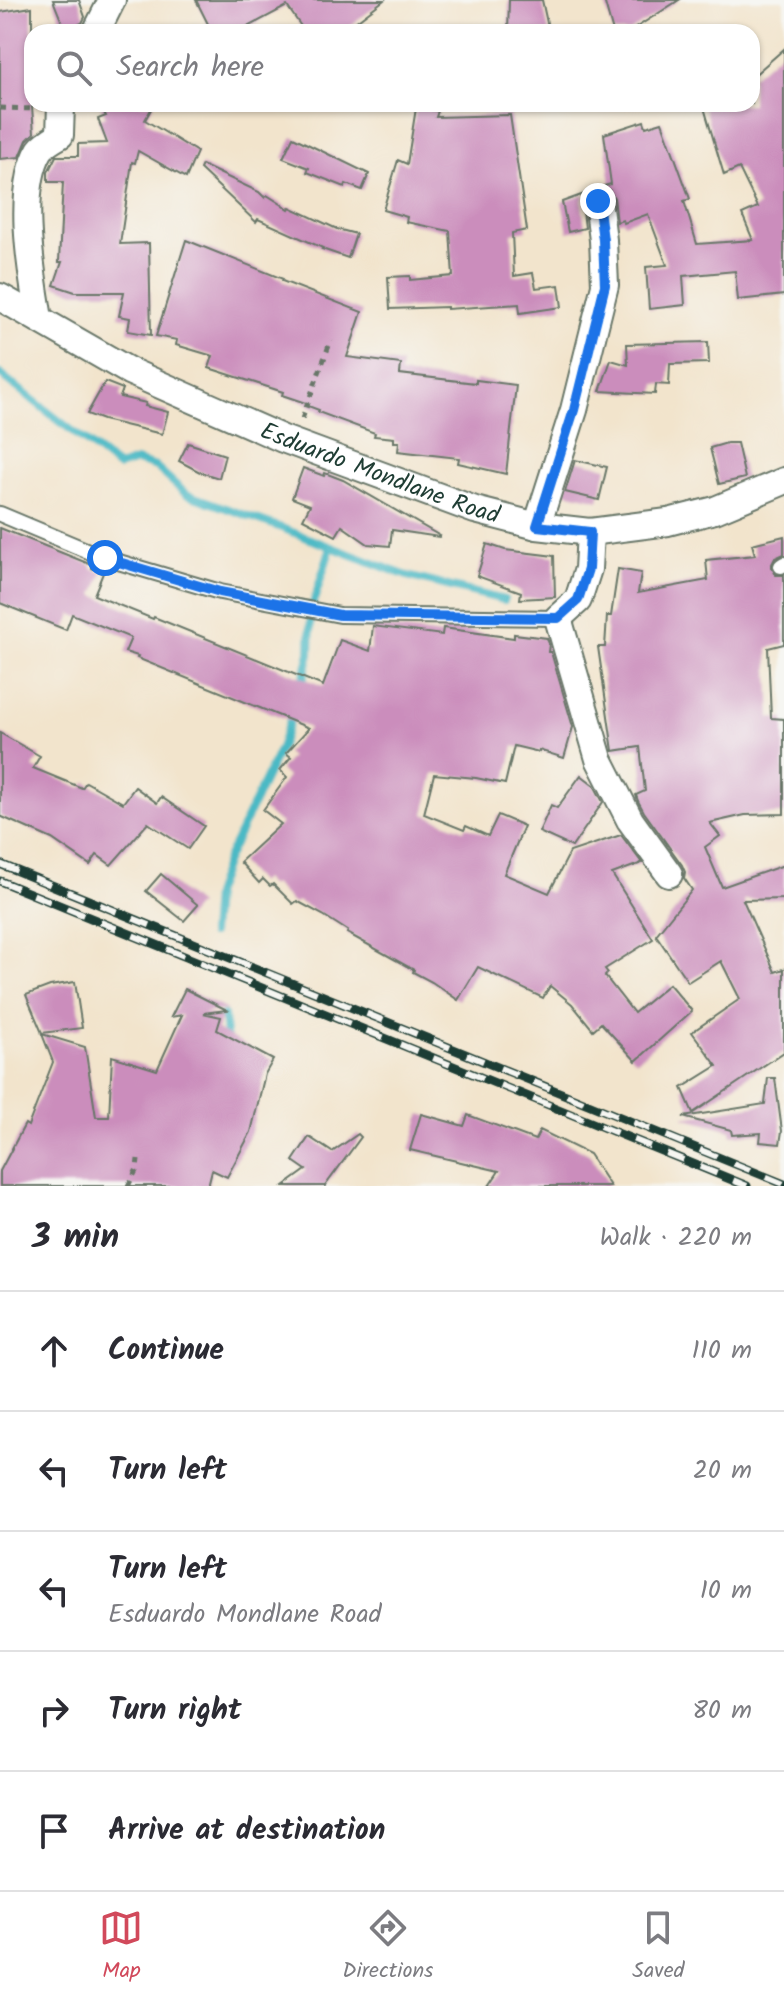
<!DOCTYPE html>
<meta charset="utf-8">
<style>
body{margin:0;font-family:Kalam,sans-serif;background:#f2f2f3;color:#2b2b33}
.stop{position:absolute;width:24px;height:24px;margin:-18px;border:6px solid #1a73e8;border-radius:50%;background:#fff}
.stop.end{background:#1a73e8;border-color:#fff;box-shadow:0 2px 8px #0008}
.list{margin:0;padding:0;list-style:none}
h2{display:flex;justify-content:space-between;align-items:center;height:104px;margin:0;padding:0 32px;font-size:34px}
h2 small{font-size:26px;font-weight:400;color:#7c7c81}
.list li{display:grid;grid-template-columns:52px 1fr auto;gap:24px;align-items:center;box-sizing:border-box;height:120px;padding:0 32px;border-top:2px solid #e1e1e2}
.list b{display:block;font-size:30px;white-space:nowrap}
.list p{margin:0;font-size:26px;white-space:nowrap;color:#7c7c81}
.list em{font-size:26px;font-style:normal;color:#7c7c81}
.icon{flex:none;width:44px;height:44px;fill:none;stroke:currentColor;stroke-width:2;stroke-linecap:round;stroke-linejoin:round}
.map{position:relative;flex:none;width:784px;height:1186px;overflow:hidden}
.search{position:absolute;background:#fff;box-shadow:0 2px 6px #0004;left:24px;right:24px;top:24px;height:88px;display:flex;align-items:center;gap:20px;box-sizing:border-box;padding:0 28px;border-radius:24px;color:#7c7c81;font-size:30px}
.sheet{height:704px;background:#fff}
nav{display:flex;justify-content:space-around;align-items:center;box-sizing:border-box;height:112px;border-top:2px solid #e1e1e2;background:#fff;font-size:22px;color:#7c7c81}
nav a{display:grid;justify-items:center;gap:4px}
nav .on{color:#d1495b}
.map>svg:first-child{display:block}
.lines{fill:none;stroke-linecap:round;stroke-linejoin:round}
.stream{stroke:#4bb9c5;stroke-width:8}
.building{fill:#cb8dbc}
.service-casing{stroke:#697769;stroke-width:18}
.minor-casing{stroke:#697769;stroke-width:30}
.path{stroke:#697769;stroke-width:5;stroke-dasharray:6 6;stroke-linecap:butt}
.service{stroke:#fff;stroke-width:14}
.minor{stroke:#fff;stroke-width:26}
.rail-casing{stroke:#1f3d34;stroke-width:9}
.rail{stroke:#f6f6f2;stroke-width:6;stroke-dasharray:18;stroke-linecap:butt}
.route{stroke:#1a73e8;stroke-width:10}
.labels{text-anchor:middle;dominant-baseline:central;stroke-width:6;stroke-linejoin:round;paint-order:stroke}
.street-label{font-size:24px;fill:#1f3d34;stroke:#f6f6f2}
</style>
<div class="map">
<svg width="784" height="1186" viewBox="0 0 784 1186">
<rect width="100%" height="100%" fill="#f6f6f2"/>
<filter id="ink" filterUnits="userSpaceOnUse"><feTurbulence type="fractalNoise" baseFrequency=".0125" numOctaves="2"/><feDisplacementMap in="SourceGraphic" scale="16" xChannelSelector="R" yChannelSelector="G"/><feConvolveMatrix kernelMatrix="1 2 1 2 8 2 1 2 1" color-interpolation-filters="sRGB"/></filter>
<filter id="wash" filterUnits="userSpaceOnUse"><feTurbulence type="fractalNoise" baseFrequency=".006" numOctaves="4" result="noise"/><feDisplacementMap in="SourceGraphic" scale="32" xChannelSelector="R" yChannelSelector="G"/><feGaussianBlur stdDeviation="1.8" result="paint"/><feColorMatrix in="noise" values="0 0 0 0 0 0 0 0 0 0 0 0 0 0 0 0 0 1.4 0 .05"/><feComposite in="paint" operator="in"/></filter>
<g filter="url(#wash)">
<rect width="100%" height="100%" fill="#f2e4cc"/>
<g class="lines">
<g class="stream">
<path d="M 0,374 L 118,467 L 136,461 L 156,467 L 186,494 L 279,527 L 407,576 L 504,600"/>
<path d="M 301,687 L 310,653 L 311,610 L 331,547"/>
<path d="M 211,934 L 214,895 L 226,861 L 280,748 L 293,711"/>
<path d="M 224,1015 L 227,1043"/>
</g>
</g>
<g id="blocks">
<g class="building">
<path d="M 53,0 L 79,0 L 85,17 L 82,23 L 65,30 Z"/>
<path d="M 196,0 L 384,0 L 342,32 L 305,32 L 287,6 L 238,32 L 212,32 Z"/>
<path d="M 509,0 L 542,0 L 549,32 L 508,32 Z"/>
<path d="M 604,0 L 679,0 L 629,32 L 613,32 Z"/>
<path d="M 32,7 L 32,107 L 34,133 L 27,140 L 20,157 L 0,159 L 0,12 Z"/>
<path d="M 784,49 L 784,295 L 738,300 L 735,271 L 683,276 L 685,305 L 649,309 L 646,267 L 667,265 L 648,214 L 624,223 L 623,220 L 617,222 L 614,198 L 610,191 L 604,186 L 611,184 L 604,134 L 644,121 L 646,127 L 662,122 L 690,199 L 684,201 L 697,244 L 753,240 L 742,214 L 758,207 L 739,168 L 724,175 L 703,104 L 752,104 L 752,77 Z"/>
<path d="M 99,104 L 154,104 L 145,120 L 197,152 L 186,178 L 138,151 L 135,163 L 132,162 L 120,244 L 149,243 L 151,335 L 128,331 L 130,318 L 119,316 L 124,292 L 75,292 L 54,285 L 62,262 L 59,262 L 63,182 L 48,182 L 48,172 L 56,156 L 78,156 L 78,144 L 107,143 L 98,119 L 106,116 Z"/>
<path d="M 416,108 L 438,111 L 436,117 L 510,115 L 527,230 L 512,233 L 514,276 L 533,273 L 536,288 L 559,285 L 562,307 L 520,313 L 519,304 L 447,309 L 447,307 L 390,309 L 388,277 L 410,276 L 410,280 L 453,276 L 450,231 L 406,222 L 407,217 L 383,210 L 398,160 L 407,164 Z"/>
<path d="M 293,137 L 369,174 L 362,190 L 346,184 L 345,187 L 307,172 L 309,168 L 283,158 Z"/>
<path d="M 202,165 L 259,192 L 265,198 L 267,195 L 289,209 L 290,207 L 337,229 L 356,234 L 348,258 L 322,249 L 323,248 L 258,219 L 256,222 L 200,169 Z"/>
<path d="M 584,194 L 582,203 L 585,228 L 568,232 L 562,202 Z"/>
<path d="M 186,240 L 283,279 L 282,281 L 362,312 L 347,357 L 401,364 L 400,374 L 476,383 L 476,380 L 516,385 L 506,474 L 458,463 L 459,458 L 398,451 L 399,442 L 394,442 L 394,438 L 374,436 L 375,433 L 318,412 L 319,410 L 308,406 L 309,404 L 282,395 L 283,392 L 209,368 L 213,356 L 176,345 L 177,340 L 156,336 Z"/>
<path d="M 708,342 L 709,363 L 670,364 L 669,385 L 656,384 L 655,394 L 600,391 L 611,360 L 628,365 L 627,344 Z"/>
<path d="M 105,382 L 123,389 L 120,397 L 146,403 L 145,406 L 168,412 L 162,434 L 103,420 L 87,414 Z"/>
<path d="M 188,443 L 225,455 L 219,478 L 200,472 L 179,461 Z"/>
<path d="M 727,443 L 737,443 L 745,478 L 719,484 L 710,448 Z"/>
<path d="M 575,460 L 607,467 L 599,500 L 565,492 Z"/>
<path d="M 303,468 L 324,476 L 325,473 L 343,480 L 440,536 L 439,537 L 392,530 L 390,546 L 368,544 L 342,526 L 336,536 L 303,519 L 310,505 L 292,498 Z"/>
<path d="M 0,528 L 92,565 L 92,568 L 103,573 L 94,595 L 153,619 L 154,617 L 323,686 L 340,640 L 370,651 L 373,626 L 442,635 L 443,628 L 514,638 L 514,634 L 547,638 L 549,644 L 548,652 L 551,652 L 573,727 L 564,758 L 539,750 L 539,752 L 514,746 L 505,784 L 476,778 L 434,774 L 424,814 L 464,830 L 466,826 L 488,836 L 498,815 L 524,826 L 504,874 L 549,893 L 570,852 L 621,835 L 642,863 L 612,874 L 653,939 L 605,969 L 608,973 L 605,976 L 634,1013 L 669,984 L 692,1011 L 636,1061 L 601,1023 L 593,1030 L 572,1004 L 550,986 L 543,998 L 478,967 L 458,1000 L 432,982 L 413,972 L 414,970 L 347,933 L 348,931 L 323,915 L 297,901 L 293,904 L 273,884 L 270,886 L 263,879 L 259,883 L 240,862 L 281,824 L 263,810 L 287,777 L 280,770 L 291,757 L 286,753 L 309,728 L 137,658 L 138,656 L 125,652 L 131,638 L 72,614 L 66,630 L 0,603 Z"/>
<path d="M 784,536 L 784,554 L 775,558 L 771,566 L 776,575 L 784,575 L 784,644 L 768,648 L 771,718 L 784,719 L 784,814 L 745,815 L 710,823 L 720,836 L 705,847 L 722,887 L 784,865 L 784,899 L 743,900 L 775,972 L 784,969 L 784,1052 L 693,1113 L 682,1088 L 717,1066 L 692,1032 L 740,999 L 721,961 L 688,982 L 656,935 L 692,890 L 684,878 L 685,872 L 682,865 L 644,812 L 638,801 L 636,795 L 645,791 L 640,747 L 613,751 L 598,647 L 605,647 L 607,616 L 611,616 L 618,569 L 641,573 L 638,593 L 708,580 L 706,560 L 755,555 L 752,544 Z"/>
<path d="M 487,544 L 505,550 L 554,556 L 555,597 L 520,599 L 521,592 L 477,576 Z"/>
<path d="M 0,733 L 40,756 L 33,768 L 82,788 L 86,782 L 123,803 L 135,787 L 157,803 L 161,797 L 204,826 L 188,849 L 148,823 L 111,865 L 97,855 L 90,865 L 52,839 L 0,816 Z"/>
<path d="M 581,775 L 594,785 L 603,802 L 572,847 L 539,832 L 551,805 L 557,808 Z"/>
<path d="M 161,874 L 198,905 L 184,921 L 146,891 Z"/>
<path d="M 75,982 L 82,1028 L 42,1033 L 26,995 L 50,986 Z"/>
<path d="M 185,989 L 227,1010 L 203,1013 L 221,1017 L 217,1030 L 273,1060 L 265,1074 L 251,1132 L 227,1177 L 212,1170 L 208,1186 L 0,1186 L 0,1171 L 25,1124 L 28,1126 L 53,1062 L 42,1034 L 85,1047 L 96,1117 L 109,1117 L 112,1056 L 157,1070 L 182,1015 L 171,1017 Z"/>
<path d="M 768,1078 L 775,1078 L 782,1131 L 780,1144 L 760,1142 L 761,1133 L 732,1135 L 731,1130 L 683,1117 L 765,1104 Z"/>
<path d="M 421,1114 L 464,1126 L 468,1115 L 535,1140 L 540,1130 L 589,1154 L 610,1186 L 489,1186 L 499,1171 L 410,1150 Z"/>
<path d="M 358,1134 L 361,1137 L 325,1186 L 284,1186 L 306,1170 L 293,1161 L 309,1137 L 332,1152 Z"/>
</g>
</g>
</g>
<g filter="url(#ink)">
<use href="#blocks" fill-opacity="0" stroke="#697769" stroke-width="2"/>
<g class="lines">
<defs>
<g id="service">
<path d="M 0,514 L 105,558 L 220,592 L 340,615 L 558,618"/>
<path d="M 781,566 L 784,564"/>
</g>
<g id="minor">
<path d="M 96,32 L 112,0"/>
<path id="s1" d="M 0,297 L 129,371 L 283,439 L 475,510 L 537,526 L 590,532 L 668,522 L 715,510 L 784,481"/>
<path d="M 39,319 C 32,275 16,190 40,150 C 44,144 53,139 60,135 L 61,104"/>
<path d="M 537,526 L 574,410 L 605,285 L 603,240 L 598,201"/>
<path d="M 590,532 L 588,569 L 578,600 L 558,618 L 599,759 L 630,820 L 669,874"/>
</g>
</defs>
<use href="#service" class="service-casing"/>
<use href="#minor" class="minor-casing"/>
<g class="path">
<path d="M 0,108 L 35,109"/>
<path d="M 302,419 L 331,340"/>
<path d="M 128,1186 L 137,1169 L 138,1159"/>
</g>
<use href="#service" class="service"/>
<use href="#minor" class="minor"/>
<defs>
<g id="rail">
<path d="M 0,864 L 784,1184"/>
<path d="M 0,881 L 747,1186"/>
</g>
</defs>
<use href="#rail" class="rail-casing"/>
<use href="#rail" class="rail"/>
</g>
</g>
<g class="lines" filter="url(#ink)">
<path class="route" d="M 105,558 L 220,592 L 340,615 L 558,618 L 578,600 L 588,569 L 590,532 L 537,526 L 574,410 L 605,285 L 603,240 L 598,201"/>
</g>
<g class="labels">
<g class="street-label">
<text stroke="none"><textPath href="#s1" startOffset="420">Esduardo Mondlane Road</textPath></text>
</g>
</g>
</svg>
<div class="stop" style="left:105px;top:558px"></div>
<div class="stop end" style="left:598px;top:201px"></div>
<div class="search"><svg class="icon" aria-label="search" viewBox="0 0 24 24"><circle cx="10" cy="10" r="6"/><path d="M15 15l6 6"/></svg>Search here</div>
</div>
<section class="sheet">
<h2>3 min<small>Walk · 220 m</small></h2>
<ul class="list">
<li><svg class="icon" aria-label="ahead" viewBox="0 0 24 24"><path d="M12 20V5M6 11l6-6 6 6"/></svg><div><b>Continue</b></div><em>110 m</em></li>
<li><svg class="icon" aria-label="left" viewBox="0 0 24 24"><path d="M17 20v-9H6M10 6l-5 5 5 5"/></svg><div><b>Turn left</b></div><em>20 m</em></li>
<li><svg class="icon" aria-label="left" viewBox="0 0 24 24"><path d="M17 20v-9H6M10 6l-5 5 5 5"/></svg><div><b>Turn left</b><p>Esduardo Mondlane Road</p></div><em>10 m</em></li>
<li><svg class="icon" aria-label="right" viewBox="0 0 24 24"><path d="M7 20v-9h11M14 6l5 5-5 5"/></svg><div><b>Turn right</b></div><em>80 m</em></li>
<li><svg class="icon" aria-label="arrive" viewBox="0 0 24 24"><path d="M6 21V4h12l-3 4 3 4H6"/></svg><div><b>Arrive at destination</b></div></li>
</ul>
</section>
<nav>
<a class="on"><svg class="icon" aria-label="map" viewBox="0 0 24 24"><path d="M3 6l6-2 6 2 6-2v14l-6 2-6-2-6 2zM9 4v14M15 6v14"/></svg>Map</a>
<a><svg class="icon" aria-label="directions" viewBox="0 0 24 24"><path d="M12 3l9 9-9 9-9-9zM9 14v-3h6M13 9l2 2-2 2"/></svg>Directions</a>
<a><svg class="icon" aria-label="saved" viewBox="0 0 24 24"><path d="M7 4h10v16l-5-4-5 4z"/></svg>Saved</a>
</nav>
